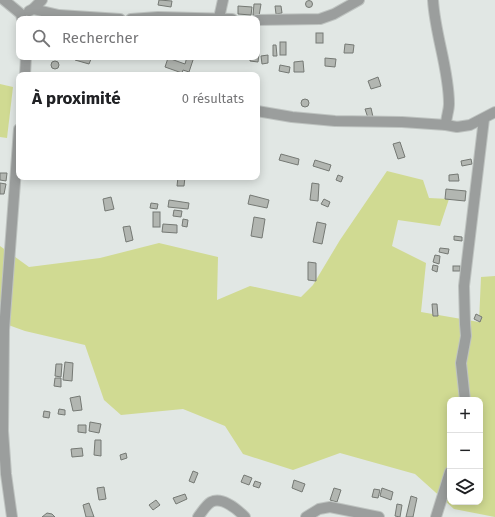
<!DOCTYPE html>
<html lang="fr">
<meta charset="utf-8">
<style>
body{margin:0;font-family:"Fira Sans",sans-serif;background:#f6f6f6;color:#202124}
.controls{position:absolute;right:12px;bottom:12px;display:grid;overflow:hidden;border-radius:8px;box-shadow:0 2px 10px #0003}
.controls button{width:36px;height:36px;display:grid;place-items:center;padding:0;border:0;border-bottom:1px solid #e0e0e0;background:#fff;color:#202124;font:20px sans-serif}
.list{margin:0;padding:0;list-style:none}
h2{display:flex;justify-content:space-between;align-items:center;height:52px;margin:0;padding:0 16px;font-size:17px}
h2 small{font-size:13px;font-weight:400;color:#757577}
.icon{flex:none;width:22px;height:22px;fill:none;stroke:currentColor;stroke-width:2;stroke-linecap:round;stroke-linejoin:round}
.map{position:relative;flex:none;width:495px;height:517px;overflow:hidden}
.search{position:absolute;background:#fff;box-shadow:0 2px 10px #0003;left:16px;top:16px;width:244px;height:44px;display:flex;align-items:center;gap:10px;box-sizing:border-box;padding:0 14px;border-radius:8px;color:#757577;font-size:15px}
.panel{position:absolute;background:#fff;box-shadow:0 2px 10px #0003;left:16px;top:72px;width:244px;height:108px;border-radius:8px}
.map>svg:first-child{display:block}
.green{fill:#d0da92;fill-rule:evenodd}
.building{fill:#b2b6b1;stroke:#757974}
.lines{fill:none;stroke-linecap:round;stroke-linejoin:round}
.minor-casing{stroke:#bec3c0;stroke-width:12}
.minor{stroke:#9b9e9d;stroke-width:10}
</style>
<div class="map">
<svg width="495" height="517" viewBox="0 0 495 517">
<rect width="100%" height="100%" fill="#e1e7e4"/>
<g class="green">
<path d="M 0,84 L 13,87 L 7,138 L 0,137 Z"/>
<path d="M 387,171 L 423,180 L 429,198 L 449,199 L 440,226 L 398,220 L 392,246 L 426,263 L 421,312 L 479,322 L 481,277 L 495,276 L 495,517 L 454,509 L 415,474 L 340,453 L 293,470 L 243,454 L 225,426 L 183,409 L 121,415 L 104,400 L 85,345 L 25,331 L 0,322 L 0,246 L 29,267 L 100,258 L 159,243 L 218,257 L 217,300 L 250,286 L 301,297 L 313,285 L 340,240 ZM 450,400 L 480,400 L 480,502 L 450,502 Z"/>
</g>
<g class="building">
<path d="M 159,0 L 172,1 L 171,7 L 158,5 Z"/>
<circle cx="309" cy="4" r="3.5"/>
<path d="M 254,4 L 261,4 L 259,16 L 253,15 Z"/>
<path d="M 238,6 L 252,7 L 251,15 L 238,14 Z"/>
<path d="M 275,6 L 281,6 L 282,13 L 276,14 Z"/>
<rect x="316" y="33" width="7" height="10"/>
<rect x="280" y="42" width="6" height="13"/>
<path d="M 345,44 L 354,45 L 353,53 L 344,53 Z"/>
<path d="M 273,45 L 276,45 L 277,56 L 273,56 Z"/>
<path d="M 257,54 L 259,54 L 258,62 L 250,61 L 250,57 L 257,57 Z"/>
<path d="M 268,55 L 268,63 L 262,64 L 261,56 Z"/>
<path d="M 76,57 L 86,57 L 91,59 L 89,64 L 75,60 Z"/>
<path d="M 187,57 L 194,57 L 189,72 L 183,70 L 182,73 L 165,67 L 168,58 L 185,64 Z"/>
<path d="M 325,58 L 336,59 L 335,67 L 325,66 Z"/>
<circle cx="55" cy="65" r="4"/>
<path d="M 303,61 L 304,72 L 294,72 L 294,62 Z"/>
<path d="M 280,65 L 290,67 L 289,73 L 279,71 Z"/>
<path d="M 378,77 L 381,86 L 371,89 L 368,81 Z"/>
<circle cx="305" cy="103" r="4"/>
<path d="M 371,108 L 373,117 L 368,118 L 365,109 Z"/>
<path d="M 400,142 L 405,157 L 398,159 L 393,144 Z"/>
<path d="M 281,154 L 299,159 L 298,165 L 279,160 Z"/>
<path d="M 471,159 L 472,164 L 462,166 L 461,161 Z"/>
<path d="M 315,160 L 331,165 L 329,171 L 313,166 Z"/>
<path d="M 0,173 L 7,173 L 6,181 L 0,180 Z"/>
<path d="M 458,174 L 459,181 L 449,181 L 449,175 Z"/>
<path d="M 338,175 L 343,177 L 341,182 L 336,180 Z"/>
<path d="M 178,177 L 185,177 L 184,186 L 177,186 Z"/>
<path d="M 0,183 L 6,184 L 4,194 L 0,194 Z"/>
<path d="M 312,183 L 319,184 L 318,201 L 310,200 Z"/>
<path d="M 446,189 L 466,191 L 465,201 L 445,199 Z"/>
<path d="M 250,195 L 269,200 L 267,208 L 248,204 Z"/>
<path d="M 111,197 L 114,209 L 105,211 L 103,199 Z"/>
<path d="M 324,199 L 330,202 L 328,207 L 321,204 Z"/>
<path d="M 169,200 L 189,203 L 188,209 L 168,207 Z"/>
<path d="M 151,203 L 158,204 L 157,209 L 150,208 Z"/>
<path d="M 174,210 L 182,211 L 181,217 L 173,216 Z"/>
<rect x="153" y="212" width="7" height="15"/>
<path d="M 254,217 L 265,219 L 262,238 L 251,236 Z"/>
<path d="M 183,219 L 188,220 L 187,227 L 182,226 Z"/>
<path d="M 317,222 L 326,224 L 322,244 L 313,242 Z"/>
<path d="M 163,224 L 177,225 L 177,233 L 162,232 Z"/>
<path d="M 130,226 L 133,240 L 126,242 L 123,227 Z"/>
<path d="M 454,236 L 462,237 L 462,241 L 454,240 Z"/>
<path d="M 440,248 L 449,249 L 448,254 L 439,252 Z"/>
<path d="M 435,255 L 440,256 L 439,264 L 433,262 Z"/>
<path d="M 308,262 L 316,263 L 316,281 L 308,280 Z"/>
<path d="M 433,265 L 438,266 L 437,272 L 432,270 Z"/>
<rect x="453" y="266" width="7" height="5"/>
<path d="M 432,304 L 437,304 L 438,316 L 433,316 Z"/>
<path d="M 476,314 L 482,317 L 480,322 L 474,319 Z"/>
<path d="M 65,362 L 73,363 L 72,381 L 63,380 Z"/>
<path d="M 56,364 L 62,364 L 61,377 L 55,376 Z"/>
<path d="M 55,378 L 61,378 L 61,387 L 54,386 Z"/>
<path d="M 80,396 L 82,410 L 73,411 L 70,398 Z"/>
<path d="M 59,409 L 65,410 L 65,415 L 58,414 Z"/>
<path d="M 44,411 L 50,412 L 49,418 L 43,417 Z"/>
<path d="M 90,422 L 101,424 L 99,433 L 89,431 Z"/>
<path d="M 78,425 L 86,425 L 86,433 L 78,432 Z"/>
<path d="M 95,440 L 101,440 L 101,456 L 94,455 Z"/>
<path d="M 82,448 L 83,456 L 72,457 L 71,449 Z"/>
<path d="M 126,453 L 127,458 L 121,460 L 120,455 Z"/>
<path d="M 193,471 L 198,473 L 194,483 L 189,481 Z"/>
<path d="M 244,475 L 252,478 L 249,485 L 241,482 Z"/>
<path d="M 294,480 L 305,484 L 302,492 L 292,488 Z"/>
<path d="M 255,481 L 261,483 L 259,488 L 253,486 Z"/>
<path d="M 104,487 L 106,499 L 99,500 L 97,488 Z"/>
<path d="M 334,488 L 341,490 L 337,502 L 330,500 Z"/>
<path d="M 382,488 L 393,492 L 391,500 L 380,496 Z"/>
<path d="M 374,489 L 380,490 L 378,498 L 372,497 Z"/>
<path d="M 185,494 L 187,499 L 176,504 L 173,498 Z"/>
<path d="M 411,496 L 417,498 L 413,517 L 406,517 Z"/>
<path d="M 156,500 L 160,505 L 153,510 L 149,505 Z"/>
<path d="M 89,503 L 94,517 L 86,517 L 83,505 Z"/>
<path d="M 397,504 L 402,505 L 400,517 L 395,516 Z"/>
<path d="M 47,513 L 52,514 L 55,517 L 42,517 Z"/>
</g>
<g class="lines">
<defs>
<g id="minor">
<path d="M 4,0 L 21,14 L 22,19"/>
<path d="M 433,0 C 435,35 449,69 449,104 C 449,111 446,117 446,125"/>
<path d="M 33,9 L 59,15 L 120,19"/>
<path d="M 29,11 L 33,9 L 42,0"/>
<path d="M 219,18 L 223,0"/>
<path d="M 131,19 L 158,17 L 232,19"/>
<path d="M 257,20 L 320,19 L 334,14 L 359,0"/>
<path d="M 25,75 L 26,57"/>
<path d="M 257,111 L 292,117 L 335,121 L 402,122 L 446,125 L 457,127 L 470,125 L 495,112"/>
<path d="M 465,400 L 461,363 L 466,336 L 465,324 L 464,286 L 484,119"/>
<path d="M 12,517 L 6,474 L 3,431 L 4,330 L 19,129"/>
<path d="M 198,517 C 202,512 206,505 211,502 C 222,496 238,510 245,517"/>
<path d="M 306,517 L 319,509 L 330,507 L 379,517"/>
<path d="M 436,517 L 450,472"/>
</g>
</defs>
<use href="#minor" class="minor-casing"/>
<use href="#minor" class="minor"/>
</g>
</svg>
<div class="controls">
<button>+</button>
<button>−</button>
<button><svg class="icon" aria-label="layers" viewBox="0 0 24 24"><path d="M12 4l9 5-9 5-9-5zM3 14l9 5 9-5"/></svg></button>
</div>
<div class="search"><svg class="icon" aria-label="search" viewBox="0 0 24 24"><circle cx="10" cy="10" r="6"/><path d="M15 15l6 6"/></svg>Rechercher</div>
<section class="panel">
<h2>À proximité<small>0 résultats</small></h2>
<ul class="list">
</ul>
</section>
</div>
